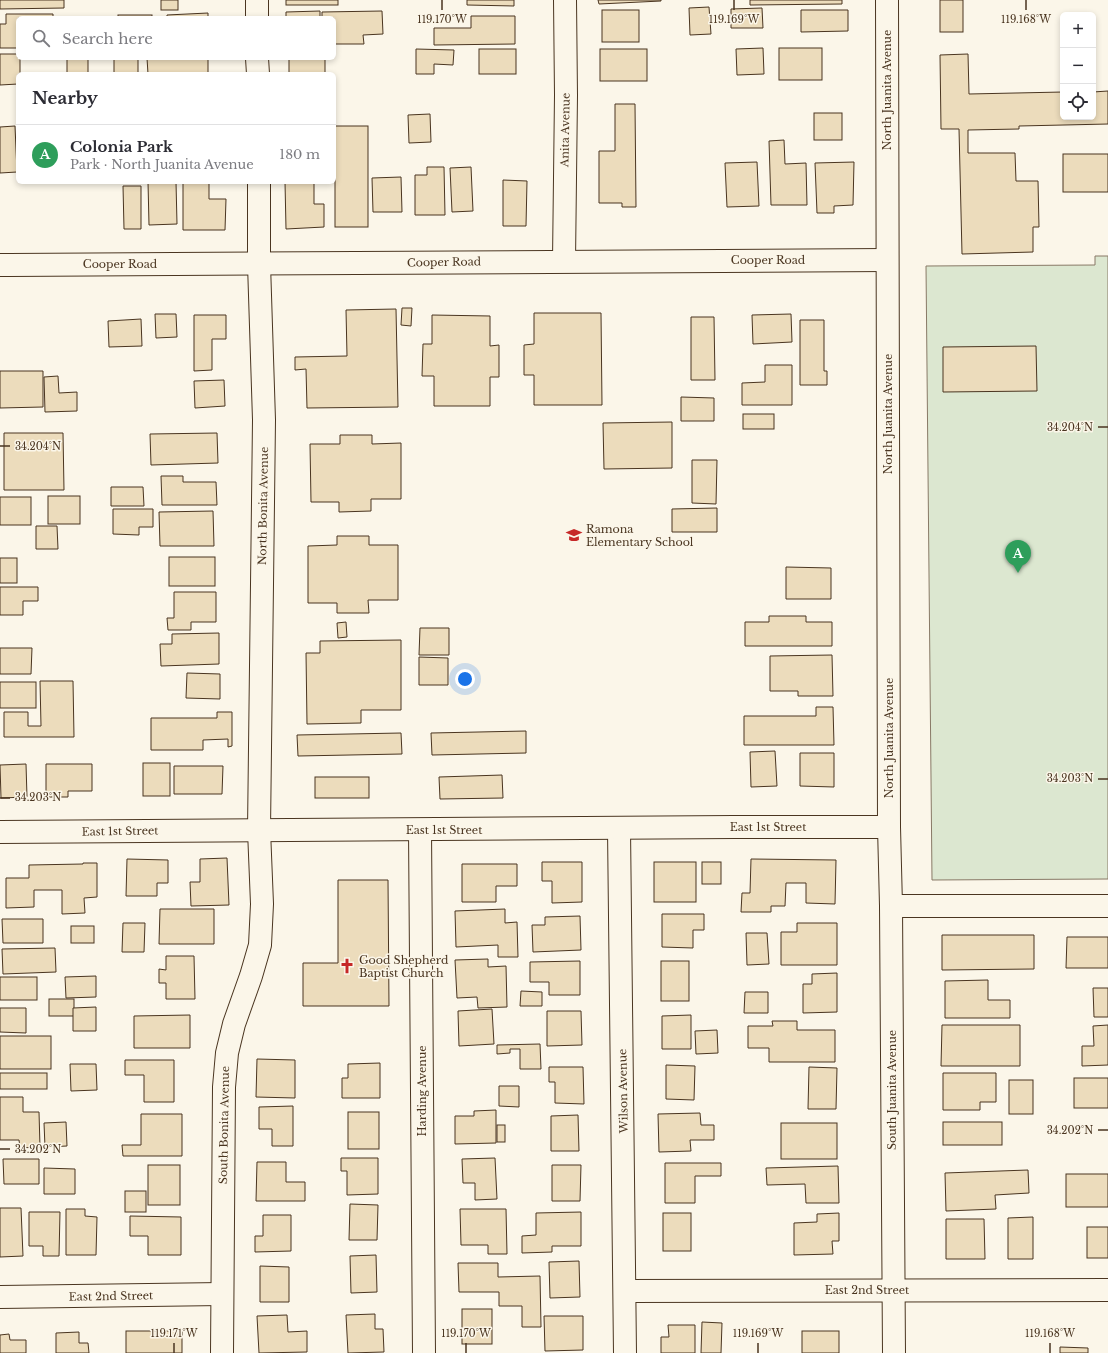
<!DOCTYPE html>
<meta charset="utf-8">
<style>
body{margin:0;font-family:"Libre Baskerville",serif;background:#f2f2f3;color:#2b2b33}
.controls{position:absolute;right:12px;top:12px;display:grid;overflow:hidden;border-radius:6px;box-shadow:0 2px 6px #0003}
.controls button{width:36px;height:36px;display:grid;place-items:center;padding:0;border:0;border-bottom:1px solid #e1e1e2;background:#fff;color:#2b2b33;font:20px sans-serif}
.you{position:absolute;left:465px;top:679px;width:14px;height:14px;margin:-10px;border:3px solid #fff;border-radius:50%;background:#1a73e8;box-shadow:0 0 0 6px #1a73e833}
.badge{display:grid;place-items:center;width:26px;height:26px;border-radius:50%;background:#ea580c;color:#fff;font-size:13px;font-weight:700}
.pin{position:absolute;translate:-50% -33px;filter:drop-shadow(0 1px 2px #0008)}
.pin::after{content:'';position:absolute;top:21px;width:14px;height:12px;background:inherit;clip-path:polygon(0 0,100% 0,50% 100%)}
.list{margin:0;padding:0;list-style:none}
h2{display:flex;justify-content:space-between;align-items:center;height:52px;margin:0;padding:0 16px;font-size:17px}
h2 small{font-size:13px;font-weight:400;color:#7c7c81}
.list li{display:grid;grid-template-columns:26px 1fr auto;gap:12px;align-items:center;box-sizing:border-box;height:60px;padding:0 16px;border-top:1px solid #e1e1e2}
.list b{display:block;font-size:15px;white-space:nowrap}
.list p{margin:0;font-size:13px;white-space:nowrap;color:#7c7c81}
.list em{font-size:13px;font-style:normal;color:#7c7c81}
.icon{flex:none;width:22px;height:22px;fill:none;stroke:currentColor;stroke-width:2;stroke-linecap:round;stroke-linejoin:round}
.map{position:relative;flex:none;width:1108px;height:1353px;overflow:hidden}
.search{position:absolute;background:#fff;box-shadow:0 2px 6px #0003;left:16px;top:16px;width:320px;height:44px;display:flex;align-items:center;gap:10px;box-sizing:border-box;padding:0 14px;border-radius:6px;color:#7c7c81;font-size:15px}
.panel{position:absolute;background:#fff;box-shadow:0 2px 6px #0003;left:16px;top:72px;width:320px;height:112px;border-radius:6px}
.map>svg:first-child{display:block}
.green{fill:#dce7d0;stroke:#887966}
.building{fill:#ecdcbc;stroke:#4a3520}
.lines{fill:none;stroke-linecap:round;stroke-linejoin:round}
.minor-casing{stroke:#4a3520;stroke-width:24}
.minor{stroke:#fbf6e9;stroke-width:22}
.ticks{fill:none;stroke:#4a3520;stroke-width:1.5}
.labels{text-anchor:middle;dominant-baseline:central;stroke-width:3;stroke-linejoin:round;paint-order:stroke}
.street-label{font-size:11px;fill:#4a3520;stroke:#fbf6e9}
.poi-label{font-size:11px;fill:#4a3520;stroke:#fbf6e9;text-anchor:start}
.ticks-label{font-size:10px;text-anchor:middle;fill:#4a3520;stroke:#fbf6e9;stroke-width:3;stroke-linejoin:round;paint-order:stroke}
</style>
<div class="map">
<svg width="1108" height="1353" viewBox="0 0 1108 1353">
<rect width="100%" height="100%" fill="#fbf6e9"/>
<path class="green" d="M 1095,256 L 1108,256 L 1108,879 L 932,880 L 926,266 L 1095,265 Z"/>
<g class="building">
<path d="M 0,0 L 64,0 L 64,8 L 0,9 Z"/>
<rect x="161" y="0" width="17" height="10"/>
<rect x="286" y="0" width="52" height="5"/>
<path d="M 467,0 L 514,0 L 514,6 L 467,5 Z"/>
<path d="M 598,0 L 661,0 L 661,1 L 599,4 Z"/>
<path d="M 750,0 L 842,0 L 842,4 L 750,5 Z"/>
<rect x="940" y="0" width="23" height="32"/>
<path d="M 709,7 L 711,34 L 690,35 L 689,8 Z"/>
<path d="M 762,8 L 763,28 L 731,28 L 731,9 Z"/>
<rect x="602" y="10" width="37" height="32"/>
<path d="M 801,10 L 848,10 L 848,31 L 801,32 Z"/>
<path d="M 320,11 L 320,18 L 286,18 L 286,12 Z"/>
<path d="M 382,11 L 383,34 L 363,35 L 364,44 L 334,44 L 334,18 L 322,18 L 322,12 Z"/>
<path d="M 208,13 L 208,18 L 167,18 L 167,15 Z"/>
<path d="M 6,14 L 53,14 L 53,18 L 18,18 L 18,48 L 0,48 L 0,24 L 6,24 Z"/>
<rect x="118" y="15" width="34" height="3"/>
<path d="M 471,16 L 515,16 L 515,44 L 434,45 L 434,28 L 471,28 Z"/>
<path d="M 763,48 L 764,74 L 737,75 L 736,49 Z"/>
<rect x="779" y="48" width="43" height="32"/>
<path d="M 416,49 L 454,50 L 453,65 L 434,64 L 434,74 L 416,74 Z"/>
<rect x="479" y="49" width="37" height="25"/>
<rect x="600" y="49" width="47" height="32"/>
<path d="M 0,54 L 18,54 L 18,58 L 20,58 L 20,74 L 18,74 L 18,84 L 0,85 Z"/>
<path d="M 968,54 L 969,94 L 1063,92 L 1063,117 L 1093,117 L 1093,92 L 1108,91 L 1108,124 L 1019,126 L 1019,129 L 968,130 L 968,153 L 1015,153 L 1016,181 L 1038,181 L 1039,227 L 1033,227 L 1033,252 L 962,254 L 959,129 L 941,129 L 940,55 Z"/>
<rect x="67" y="58" width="21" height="16"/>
<rect x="114" y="58" width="24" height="16"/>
<path d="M 147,58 L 208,58 L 208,74 L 148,74 Z"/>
<rect x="289" y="59" width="36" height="15"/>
<path d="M 615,104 L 635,104 L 636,207 L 622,207 L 622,203 L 599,203 L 599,151 L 615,151 Z"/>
<rect x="814" y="113" width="28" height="27"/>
<path d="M 430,114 L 431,142 L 409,143 L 408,115 Z"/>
<path d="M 15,126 L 17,172 L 0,173 L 0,127 Z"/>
<rect x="335" y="126" width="33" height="101"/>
<path d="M 784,140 L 785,164 L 806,163 L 807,205 L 771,205 L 769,141 Z"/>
<rect x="1063" y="154" width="45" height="38"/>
<path d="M 757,162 L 759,206 L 727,207 L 725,163 Z"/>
<path d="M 854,162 L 853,205 L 834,206 L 834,213 L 817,213 L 815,163 Z"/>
<path d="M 427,167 L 444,167 L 445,215 L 415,215 L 415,175 L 427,175 Z"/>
<path d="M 471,167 L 473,211 L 452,212 L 450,168 Z"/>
<path d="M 401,177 L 402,212 L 373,212 L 372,178 Z"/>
<path d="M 503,180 L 527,181 L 526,226 L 503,226 Z"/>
<path d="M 148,182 L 176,182 L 177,224 L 149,225 Z"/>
<path d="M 183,182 L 209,182 L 209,199 L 226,199 L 225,230 L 183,230 Z"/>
<path d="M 285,182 L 314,182 L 314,204 L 324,204 L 324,227 L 286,229 Z"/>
<path d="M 123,186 L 141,186 L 141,229 L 124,229 Z"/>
<path d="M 402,308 L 412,308 L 411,326 L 401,325 Z"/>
<path d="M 396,309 L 398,407 L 307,408 L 306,369 L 295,370 L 295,357 L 347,356 L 346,310 Z"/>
<path d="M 534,313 L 601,313 L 602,405 L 534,405 L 534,375 L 524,375 L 524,345 L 534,344 Z"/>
<path d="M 155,314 L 176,314 L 177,337 L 156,338 Z"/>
<path d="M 791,314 L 792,342 L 753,344 L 752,315 Z"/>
<path d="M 194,315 L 226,315 L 226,339 L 212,339 L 212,370 L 194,371 Z"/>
<path d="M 432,315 L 490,316 L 490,346 L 499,345 L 499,377 L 490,377 L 490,406 L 434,406 L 434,376 L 422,376 L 423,344 L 432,344 Z"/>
<path d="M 691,317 L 714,317 L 715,380 L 691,380 Z"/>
<path d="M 141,319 L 142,346 L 109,347 L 108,321 Z"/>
<path d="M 800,320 L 824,320 L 824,371 L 827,371 L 827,385 L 800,385 Z"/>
<path d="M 1036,346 L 1037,391 L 943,392 L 943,347 Z"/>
<path d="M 765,365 L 792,365 L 792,405 L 742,405 L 742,383 L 765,382 Z"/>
<path d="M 0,371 L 43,371 L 43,407 L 0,408 Z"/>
<path d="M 58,376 L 59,393 L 77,392 L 77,411 L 45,412 L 44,377 Z"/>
<path d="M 224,380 L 225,406 L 195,408 L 194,381 Z"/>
<path d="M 681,397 L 714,398 L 714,421 L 681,421 Z"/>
<rect x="743" y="414" width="31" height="15"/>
<path d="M 672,422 L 672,468 L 604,469 L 603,423 Z"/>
<path d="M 4,433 L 63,433 L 64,490 L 4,490 Z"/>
<path d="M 217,433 L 218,463 L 151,465 L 150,434 Z"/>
<path d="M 340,435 L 372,435 L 372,444 L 401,443 L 401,499 L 371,499 L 371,511 L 339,512 L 339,502 L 311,502 L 310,444 L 340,444 Z"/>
<path d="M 692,460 L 717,460 L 716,504 L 692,503 Z"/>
<path d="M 161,476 L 183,476 L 183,482 L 216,482 L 217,505 L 162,505 Z"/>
<path d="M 111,487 L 143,487 L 144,506 L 111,506 Z"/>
<rect x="48" y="496" width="32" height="28"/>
<rect x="0" y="497" width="31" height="28"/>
<path d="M 717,508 L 717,532 L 672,532 L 672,509 Z"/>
<path d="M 113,509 L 153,509 L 153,527 L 139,527 L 139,535 L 113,534 Z"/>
<path d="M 213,511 L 214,546 L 160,546 L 159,512 Z"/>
<path d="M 36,526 L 57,526 L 58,549 L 36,549 Z"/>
<path d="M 337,536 L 369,536 L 369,545 L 398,545 L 398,600 L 368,600 L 369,613 L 337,613 L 337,603 L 308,603 L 308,546 L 337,545 Z"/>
<rect x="169" y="557" width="46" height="29"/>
<rect x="0" y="558" width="17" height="25"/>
<path d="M 786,567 L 831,568 L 831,599 L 786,599 Z"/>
<path d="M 0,587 L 38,587 L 38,601 L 23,601 L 23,615 L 0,615 Z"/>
<path d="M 174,592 L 216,592 L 216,622 L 191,622 L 191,630 L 168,630 L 167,618 L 174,618 Z"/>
<path d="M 769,616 L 806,616 L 806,622 L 832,622 L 832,646 L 745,646 L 745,622 L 769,622 Z"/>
<path d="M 346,622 L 347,637 L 338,638 L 337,623 Z"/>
<path d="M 420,628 L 449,628 L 449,655 L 419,655 Z"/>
<path d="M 219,633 L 219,664 L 161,666 L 160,644 L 172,644 L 172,634 Z"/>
<path d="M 401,640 L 401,710 L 361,710 L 361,723 L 307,724 L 306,653 L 320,653 L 320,641 Z"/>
<path d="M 0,648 L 32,648 L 31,674 L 0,674 Z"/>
<path d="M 832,655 L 833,696 L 798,696 L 798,691 L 770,691 L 770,656 Z"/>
<path d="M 419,657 L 448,658 L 448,685 L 419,685 Z"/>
<path d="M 187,673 L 220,674 L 220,699 L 186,698 Z"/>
<path d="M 40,681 L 73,681 L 74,737 L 4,737 L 4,712 L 28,712 L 28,726 L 41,726 Z"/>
<rect x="0" y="682" width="36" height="26"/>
<path d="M 816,707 L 833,707 L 834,745 L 744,745 L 744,716 L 816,716 Z"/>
<path d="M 217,712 L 232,712 L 232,746 L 228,747 L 228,739 L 203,740 L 203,750 L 151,750 L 151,718 L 217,718 Z"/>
<path d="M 526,731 L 526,753 L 432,755 L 431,733 Z"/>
<path d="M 401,733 L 402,754 L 298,756 L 297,735 Z"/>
<path d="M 775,751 L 777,786 L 751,787 L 750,752 Z"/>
<path d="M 800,753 L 834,753 L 834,787 L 800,786 Z"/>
<rect x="143" y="763" width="27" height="33"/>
<path d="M 26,764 L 27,797 L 1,798 L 0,765 Z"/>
<path d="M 46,764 L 92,764 L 92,791 L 68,791 L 68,797 L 46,797 Z"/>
<path d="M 174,766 L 223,766 L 222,794 L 174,794 Z"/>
<path d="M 502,775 L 503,798 L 440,799 L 439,777 Z"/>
<rect x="315" y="777" width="54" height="21"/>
<path d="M 227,858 L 229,905 L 191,906 L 190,882 L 200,882 L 200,859 Z"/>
<path d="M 127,859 L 168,860 L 168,883 L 157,883 L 157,896 L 126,896 Z"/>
<path d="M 751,859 L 836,860 L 835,904 L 806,903 L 806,883 L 786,883 L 785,906 L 771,906 L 771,912 L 741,912 L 742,893 L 750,893 Z"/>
<path d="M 542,862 L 582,862 L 582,902 L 552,903 L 552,881 L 542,881 Z"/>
<rect x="654" y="862" width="42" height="40"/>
<rect x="702" y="862" width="19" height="22"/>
<path d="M 83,863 L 97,863 L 97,897 L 84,898 L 85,913 L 62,914 L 62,890 L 34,890 L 34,907 L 6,908 L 6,878 L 29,878 L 29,865 L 83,864 Z"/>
<path d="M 462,864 L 517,864 L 517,886 L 496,886 L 496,902 L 462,902 Z"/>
<path d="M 338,880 L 388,880 L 389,1006 L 303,1006 L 303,963 L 338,963 Z"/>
<path d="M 160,909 L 214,909 L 214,944 L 159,944 Z"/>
<path d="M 505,909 L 505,923 L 517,922 L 518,957 L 498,957 L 498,945 L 456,947 L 455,911 Z"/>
<path d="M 662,914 L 704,914 L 704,930 L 693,930 L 693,948 L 662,947 Z"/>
<path d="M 580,916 L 581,950 L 533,952 L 532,925 L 545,925 L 545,917 Z"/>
<path d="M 2,919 L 43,919 L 43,943 L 3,943 Z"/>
<path d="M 123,923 L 145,923 L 144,952 L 122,952 Z"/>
<path d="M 797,923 L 837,923 L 837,965 L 781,965 L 781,932 L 797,932 Z"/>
<rect x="71" y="926" width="23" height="17"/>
<path d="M 746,933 L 767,933 L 769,964 L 747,965 Z"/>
<path d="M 942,935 L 1034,935 L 1034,969 L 942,970 Z"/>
<path d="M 1067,937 L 1108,937 L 1108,968 L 1066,968 Z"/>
<path d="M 55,948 L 56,972 L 3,974 L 2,949 Z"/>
<path d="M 166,956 L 194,956 L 195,999 L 166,999 L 166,983 L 159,983 L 159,969 L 166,970 Z"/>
<path d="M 488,959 L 488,967 L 506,966 L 507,1007 L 478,1008 L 477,997 L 457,998 L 455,960 Z"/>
<path d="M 580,961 L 580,995 L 549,995 L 549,982 L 530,982 L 530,962 Z"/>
<rect x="661" y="961" width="28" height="40"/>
<path d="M 837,973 L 837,1012 L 803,1013 L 803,984 L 812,984 L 812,974 Z"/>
<path d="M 96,976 L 96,997 L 66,998 L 65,977 Z"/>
<rect x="0" y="977" width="37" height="23"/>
<path d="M 988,980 L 988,1000 L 1010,1000 L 1010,1018 L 945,1018 L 945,981 Z"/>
<path d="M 1093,988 L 1108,988 L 1108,1017 L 1094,1017 Z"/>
<path d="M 521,991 L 542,992 L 542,1006 L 520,1006 Z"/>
<path d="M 745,992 L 768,992 L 768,1013 L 744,1013 Z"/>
<rect x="49" y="999" width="25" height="17"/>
<path d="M 96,1007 L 96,1031 L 73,1031 L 73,1008 Z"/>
<path d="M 0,1008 L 26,1008 L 26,1033 L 0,1032 Z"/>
<path d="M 492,1009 L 494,1044 L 459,1046 L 458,1011 Z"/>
<path d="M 547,1011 L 581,1011 L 582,1045 L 547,1046 Z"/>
<path d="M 190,1015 L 190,1048 L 134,1048 L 134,1016 Z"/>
<path d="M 691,1015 L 691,1049 L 662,1049 L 662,1016 Z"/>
<path d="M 772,1021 L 797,1021 L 797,1030 L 835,1030 L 835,1062 L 769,1062 L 769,1048 L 748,1048 L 748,1026 L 773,1026 Z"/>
<path d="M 942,1025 L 1020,1025 L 1020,1066 L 941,1066 Z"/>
<path d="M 1108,1025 L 1108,1065 L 1082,1066 L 1082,1046 L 1094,1046 L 1093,1026 Z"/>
<path d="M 717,1030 L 718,1053 L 696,1054 L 695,1031 Z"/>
<rect x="0" y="1036" width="51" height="33"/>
<path d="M 540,1044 L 541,1069 L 520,1069 L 520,1049 L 510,1049 L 510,1053 L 497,1054 L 497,1045 Z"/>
<path d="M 257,1059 L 295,1060 L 295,1098 L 256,1097 Z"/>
<path d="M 125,1060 L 174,1060 L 174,1102 L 144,1102 L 144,1075 L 125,1075 Z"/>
<path d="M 380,1063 L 380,1098 L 342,1098 L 342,1078 L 348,1078 L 348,1064 Z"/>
<path d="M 70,1064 L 96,1064 L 97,1090 L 71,1091 Z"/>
<path d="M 666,1065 L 695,1066 L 694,1100 L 666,1099 Z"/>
<path d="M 549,1067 L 583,1067 L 584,1104 L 555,1103 L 555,1082 L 549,1082 Z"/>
<path d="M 809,1067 L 837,1068 L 836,1109 L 808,1109 Z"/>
<rect x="0" y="1073" width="47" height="16"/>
<path d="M 943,1073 L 996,1073 L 996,1102 L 980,1102 L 980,1110 L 943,1110 Z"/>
<rect x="1074" y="1078" width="34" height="30"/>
<rect x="1009" y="1080" width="24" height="34"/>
<path d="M 499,1086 L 519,1086 L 519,1107 L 499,1106 Z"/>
<path d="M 0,1097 L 23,1097 L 23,1112 L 39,1112 L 40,1147 L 20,1148 L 19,1140 L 0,1140 Z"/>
<path d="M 293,1106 L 293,1146 L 272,1146 L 272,1129 L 259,1129 L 259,1107 Z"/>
<path d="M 496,1110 L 496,1143 L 455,1144 L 455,1116 L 474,1116 L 474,1111 Z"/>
<rect x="348" y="1112" width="31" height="37"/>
<path d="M 700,1113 L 701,1125 L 714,1125 L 714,1140 L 690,1140 L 691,1151 L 659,1152 L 658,1114 Z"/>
<path d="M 141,1114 L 182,1114 L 182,1156 L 123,1156 L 122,1145 L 141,1145 Z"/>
<path d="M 578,1115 L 579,1151 L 551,1151 L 551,1116 Z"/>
<path d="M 66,1122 L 67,1146 L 45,1147 L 44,1123 Z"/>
<rect x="943" y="1122" width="59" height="23"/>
<rect x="781" y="1123" width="56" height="36"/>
<rect x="497" y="1125" width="8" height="17"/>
<path d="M 341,1158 L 378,1158 L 378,1194 L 347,1195 L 347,1171 L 341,1171 Z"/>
<path d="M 495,1158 L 497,1199 L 475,1200 L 475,1183 L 463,1183 L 462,1159 Z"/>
<path d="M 3,1159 L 39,1159 L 39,1184 L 4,1184 Z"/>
<path d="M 257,1162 L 286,1162 L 286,1182 L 305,1182 L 305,1201 L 256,1201 Z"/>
<path d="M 665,1163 L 721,1163 L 721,1176 L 695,1176 L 695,1203 L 665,1203 Z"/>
<rect x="148" y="1165" width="32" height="40"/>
<path d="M 552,1165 L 581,1165 L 580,1201 L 552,1201 Z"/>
<path d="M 838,1166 L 839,1203 L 806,1203 L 805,1184 L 767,1185 L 766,1168 Z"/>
<path d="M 44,1168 L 75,1169 L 75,1194 L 44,1194 Z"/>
<path d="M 1028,1170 L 1029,1193 L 995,1195 L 996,1209 L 946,1211 L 945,1173 Z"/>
<rect x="1066" y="1174" width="42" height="33"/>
<rect x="125" y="1191" width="21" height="21"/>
<path d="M 350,1204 L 378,1205 L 377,1240 L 349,1240 Z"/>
<path d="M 0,1208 L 21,1208 L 23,1256 L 0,1257 Z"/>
<path d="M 66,1209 L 85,1209 L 85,1216 L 97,1217 L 96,1255 L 66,1255 Z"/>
<path d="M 460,1209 L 506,1209 L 507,1254 L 488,1254 L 488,1245 L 461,1245 Z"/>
<path d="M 29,1212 L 60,1212 L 59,1256 L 43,1256 L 43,1246 L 29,1246 Z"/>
<path d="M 581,1212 L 581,1246 L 552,1246 L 552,1252 L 522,1253 L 522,1236 L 536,1235 L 536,1213 Z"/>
<rect x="663" y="1213" width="28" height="38"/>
<path d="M 839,1213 L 839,1241 L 832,1241 L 833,1254 L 794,1255 L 794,1223 L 817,1222 L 817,1214 Z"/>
<path d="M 263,1215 L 291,1215 L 291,1251 L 255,1252 L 255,1236 L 263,1236 Z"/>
<path d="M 130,1216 L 181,1217 L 181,1255 L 148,1255 L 148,1236 L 130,1236 Z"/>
<path d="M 1033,1217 L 1033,1259 L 1008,1259 L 1008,1218 Z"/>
<path d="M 946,1219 L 984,1219 L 985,1259 L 946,1259 Z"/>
<rect x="1087" y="1227" width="21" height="31"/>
<path d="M 376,1255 L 377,1292 L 351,1293 L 350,1256 Z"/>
<path d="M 579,1261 L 580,1297 L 550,1298 L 549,1262 Z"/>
<path d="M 458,1263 L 498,1263 L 498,1277 L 540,1276 L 541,1327 L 522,1327 L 522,1306 L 499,1306 L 499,1292 L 459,1292 Z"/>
<path d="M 260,1266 L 289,1267 L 289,1302 L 260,1302 Z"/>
<rect x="462" y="1309" width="30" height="35"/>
<path d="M 375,1314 L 375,1329 L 383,1329 L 384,1352 L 348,1353 L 346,1315 Z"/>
<path d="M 287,1315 L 288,1332 L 307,1331 L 307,1352 L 259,1353 L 257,1316 Z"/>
<path d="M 544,1316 L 583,1316 L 583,1350 L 545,1351 Z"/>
<path d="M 702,1322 L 722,1323 L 721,1353 L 701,1353 Z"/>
<path d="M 668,1325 L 695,1325 L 695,1353 L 661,1353 L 661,1337 L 669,1337 Z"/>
<rect x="126" y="1331" width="56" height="22"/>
<rect x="802" y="1331" width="37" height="22"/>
<path d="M 79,1332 L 79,1343 L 88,1343 L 89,1353 L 56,1353 L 56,1333 Z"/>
<path d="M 9,1334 L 10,1340 L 26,1340 L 26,1353 L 0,1353 L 0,1335 Z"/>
<path d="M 1060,1347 L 1088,1348 L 1088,1353 L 1060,1353 Z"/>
</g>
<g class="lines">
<defs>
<g id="minor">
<path d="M 257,0 L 257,18"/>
<path d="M 887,0 L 889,827 L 891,906 L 894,1353"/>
<path d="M 257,58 L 258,74"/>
<path d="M 564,261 L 566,95 L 565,0"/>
<path d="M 0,265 C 296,264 592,260 887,260"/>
<path d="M 619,829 L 625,1353"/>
<path d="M 420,830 L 424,1353"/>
<path d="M 0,832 L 734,827 L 889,827"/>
<path d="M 891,906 L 1108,906"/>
<path d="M 625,1291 L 1108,1290"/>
<path d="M 0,1297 L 222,1294"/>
<path d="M 222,1353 L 224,1087 L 227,1053 L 234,1024 L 251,976 L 260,945 L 262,904 L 259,830 L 264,420 L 259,264 L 259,182"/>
</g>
</defs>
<use href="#minor" class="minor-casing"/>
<use href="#minor" class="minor"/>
</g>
<path class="ticks" d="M 442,0 L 442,10M 734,0 L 734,10M 1026,0 L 1026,10M 1098,427 L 1108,427M 0,446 L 10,446M 1098,779 L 1108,779M 0,798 L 10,798M 1098,1130 L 1108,1130M 0,1149 L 10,1149M 174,1343 L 174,1353M 466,1343 L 466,1353M 758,1343 L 758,1353M 1050,1343 L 1050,1353"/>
<defs>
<symbol id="school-bare" viewBox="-9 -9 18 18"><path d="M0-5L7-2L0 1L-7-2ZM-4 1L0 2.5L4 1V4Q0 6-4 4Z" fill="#c62828" stroke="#fbf6e9" stroke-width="2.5" paint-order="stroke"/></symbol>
<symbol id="church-bare" viewBox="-9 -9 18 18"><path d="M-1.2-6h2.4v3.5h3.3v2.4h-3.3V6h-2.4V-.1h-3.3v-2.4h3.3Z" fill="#c62828" stroke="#fbf6e9" stroke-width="2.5" paint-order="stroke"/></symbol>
</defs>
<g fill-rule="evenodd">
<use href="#school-bare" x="563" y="524" width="22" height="22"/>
<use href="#church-bare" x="336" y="955" width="22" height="22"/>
</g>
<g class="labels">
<g class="street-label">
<text transform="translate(887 90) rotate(-90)">North Juanita Avenue</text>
<text transform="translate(565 130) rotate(-89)">Anita Avenue</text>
<text x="768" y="260">Cooper Road</text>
<text transform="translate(444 262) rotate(-1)">Cooper Road</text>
<text x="120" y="264">Cooper Road</text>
<text transform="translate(888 414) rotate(-90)">North Juanita Avenue</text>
<text transform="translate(263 506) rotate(-89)">North Bonita Avenue</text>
<text transform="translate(889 738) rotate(-90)">North Juanita Avenue</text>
<text x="768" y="827">East 1st Street</text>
<text x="444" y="830">East 1st Street</text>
<text transform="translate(120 831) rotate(-1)">East 1st Street</text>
<text transform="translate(892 1090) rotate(-90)">South Juanita Avenue</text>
<text transform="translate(422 1091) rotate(-90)">Harding Avenue</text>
<text transform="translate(623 1091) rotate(-91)">Wilson Avenue</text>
<text transform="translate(224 1125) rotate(-89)">South Bonita Avenue</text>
<text x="867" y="1290">East 2nd Street</text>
<text transform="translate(111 1296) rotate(-1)">East 2nd Street</text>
</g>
<g class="poi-label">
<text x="586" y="529">Ramona<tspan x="586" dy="13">Elementary School</tspan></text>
<text x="359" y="960">Good Shepherd<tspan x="359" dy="13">Baptist Church</tspan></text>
</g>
</g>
<g class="ticks-label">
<text x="442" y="23">119.170°W</text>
<text x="734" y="23">119.169°W</text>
<text x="1026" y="23">119.168°W</text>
<text x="1070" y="431">34.204°N</text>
<text x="38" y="450">34.204°N</text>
<text x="1070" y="782">34.203°N</text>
<text x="38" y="801">34.203°N</text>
<text x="1070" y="1134">34.202°N</text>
<text x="38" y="1153">34.202°N</text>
<text x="174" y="1337">119.171°W</text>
<text x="466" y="1337">119.170°W</text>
<text x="758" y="1337">119.169°W</text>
<text x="1050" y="1337">119.168°W</text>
</g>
</svg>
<div class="controls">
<button>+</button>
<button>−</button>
<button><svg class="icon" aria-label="locate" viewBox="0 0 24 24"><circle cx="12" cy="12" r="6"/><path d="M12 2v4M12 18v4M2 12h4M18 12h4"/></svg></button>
</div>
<div class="you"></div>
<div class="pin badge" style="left:1018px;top:573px;background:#2e9e5b">A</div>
<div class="search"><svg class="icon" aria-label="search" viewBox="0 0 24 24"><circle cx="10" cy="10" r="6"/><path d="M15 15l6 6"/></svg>Search here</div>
<section class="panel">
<h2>Nearby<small></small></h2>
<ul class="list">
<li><span class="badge" style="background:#2e9e5b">A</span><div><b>Colonia Park</b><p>Park · North Juanita Avenue</p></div><em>180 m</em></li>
</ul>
</section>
</div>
